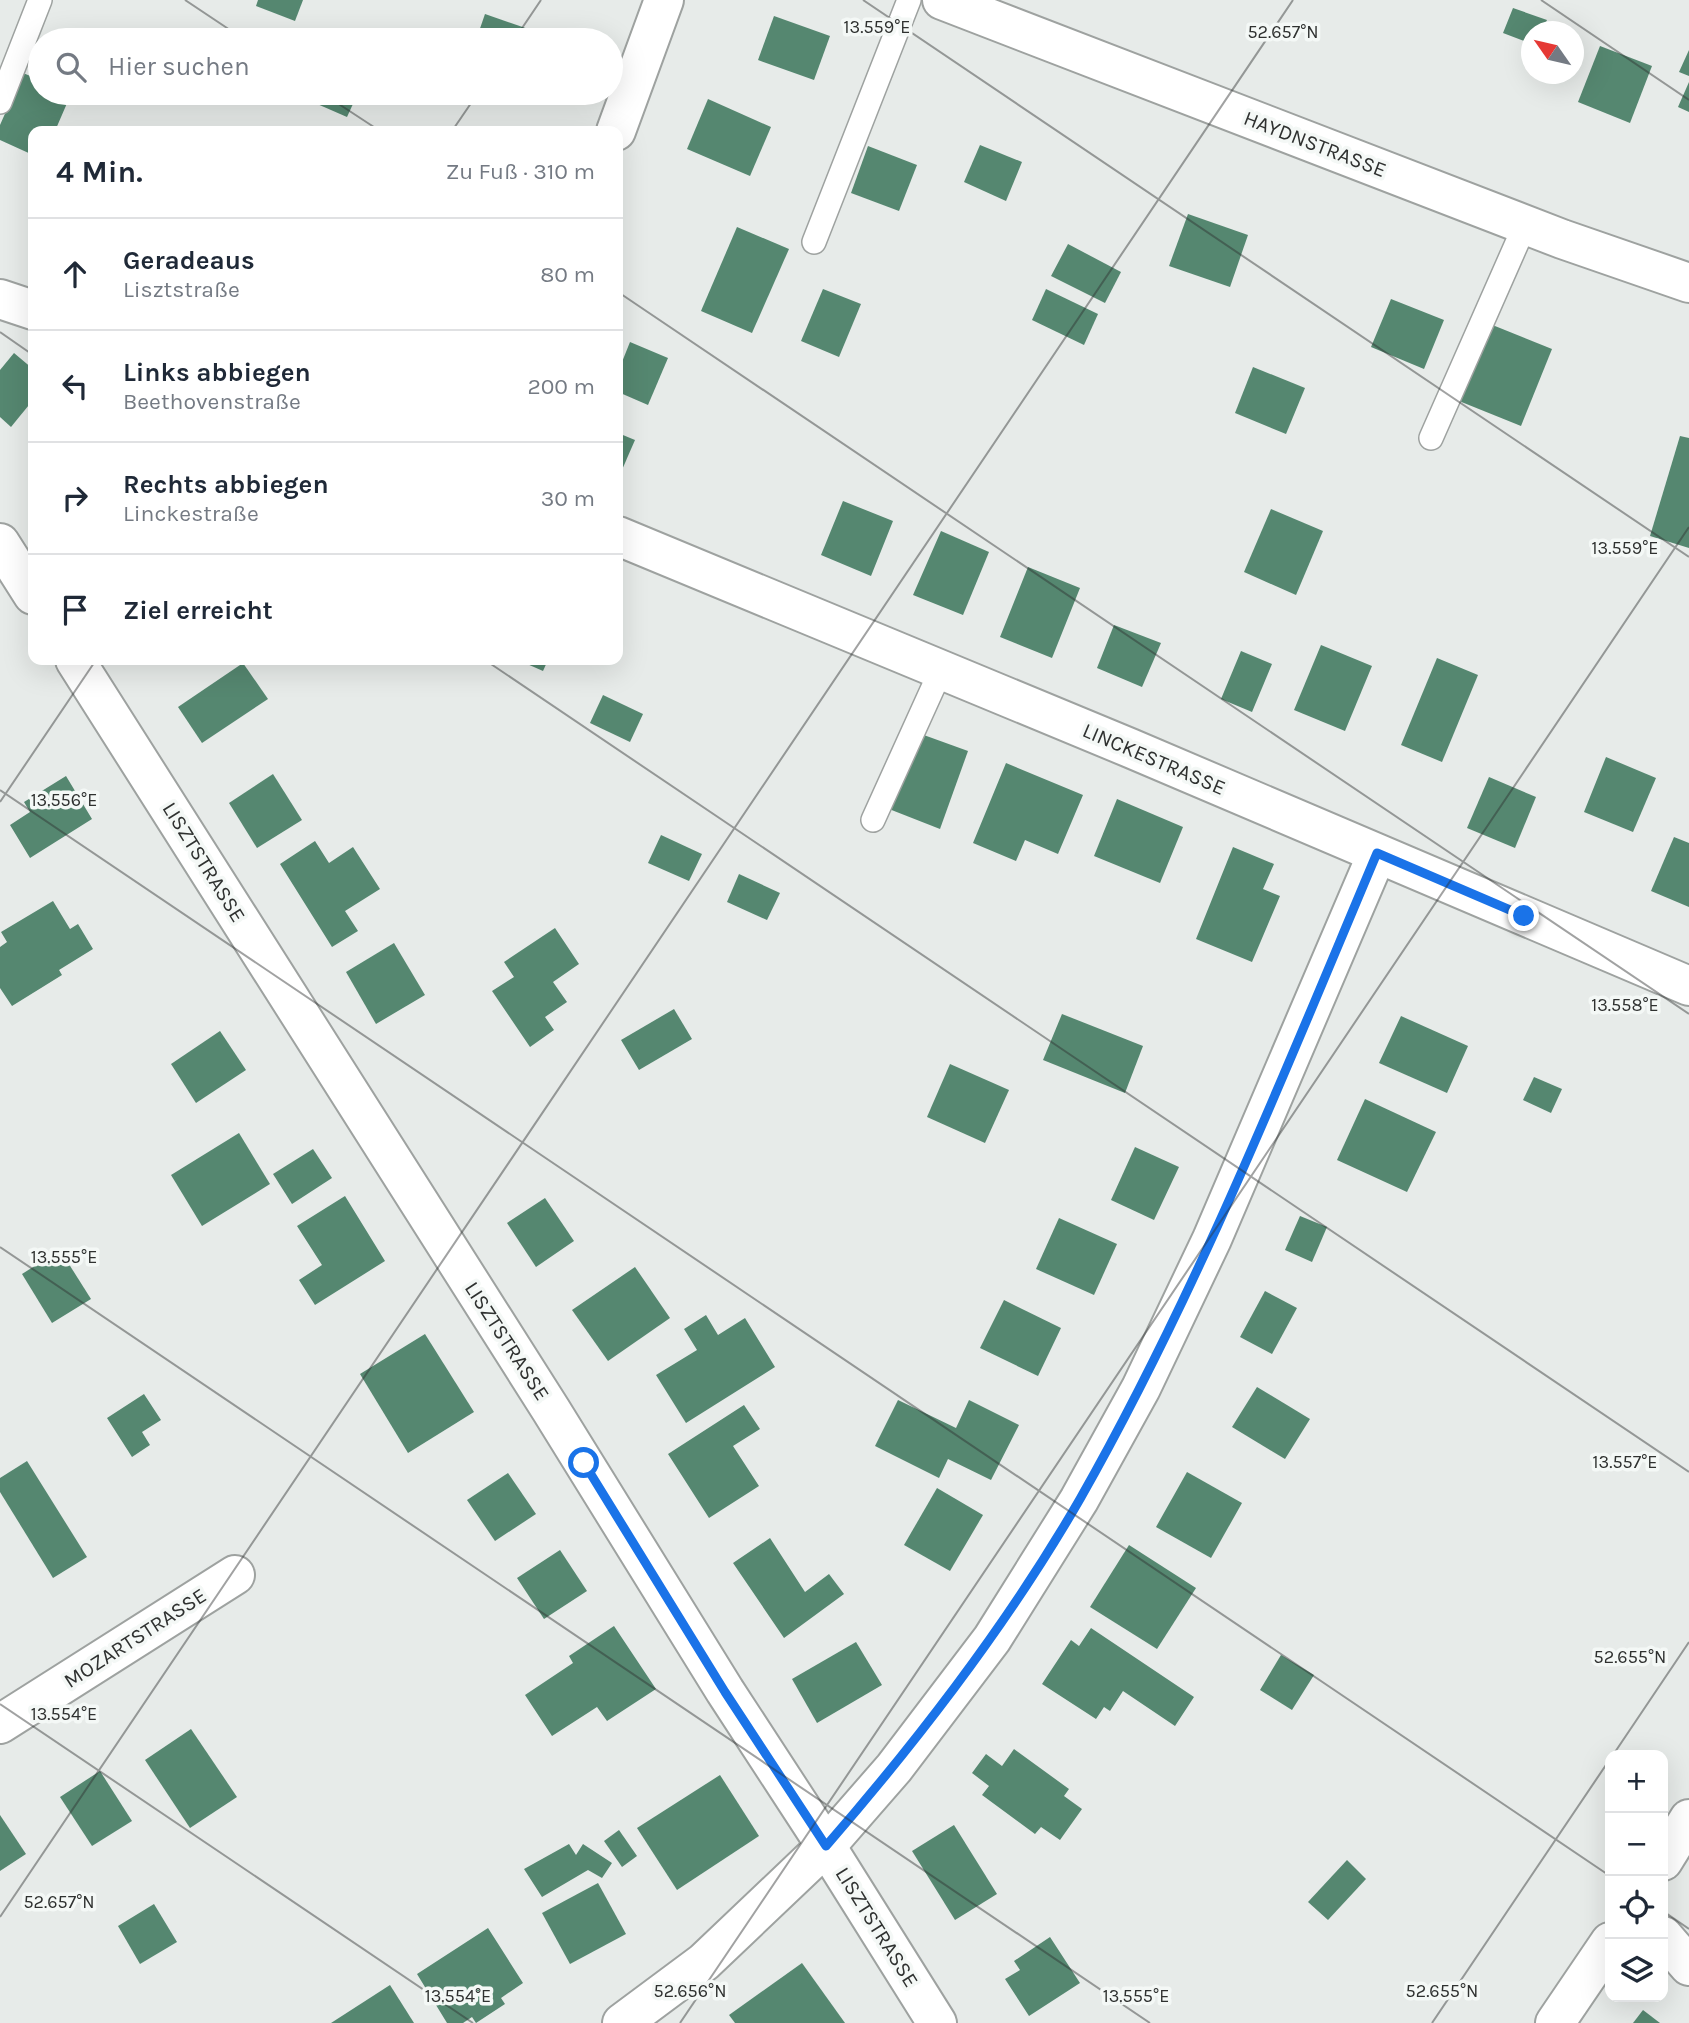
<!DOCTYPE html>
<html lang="de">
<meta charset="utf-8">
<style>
body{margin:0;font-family:Karla,sans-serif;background:#f6f6f7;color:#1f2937}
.controls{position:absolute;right:21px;bottom:21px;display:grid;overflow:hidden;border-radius:14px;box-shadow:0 7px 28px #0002}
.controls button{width:63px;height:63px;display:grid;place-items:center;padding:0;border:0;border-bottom:2px solid #e0e1e3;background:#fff;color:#1f2937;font:35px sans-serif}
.compass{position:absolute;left:1521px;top:21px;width:63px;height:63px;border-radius:50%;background:#fff;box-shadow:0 7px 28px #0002;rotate:304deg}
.stop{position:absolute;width:21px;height:21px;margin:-16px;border:5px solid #1a73e8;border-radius:50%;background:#fff}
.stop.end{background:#1a73e8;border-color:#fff;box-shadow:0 2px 7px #0008}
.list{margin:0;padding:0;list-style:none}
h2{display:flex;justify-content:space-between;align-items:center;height:91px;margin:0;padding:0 28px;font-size:30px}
h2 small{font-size:23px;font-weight:400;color:#747a83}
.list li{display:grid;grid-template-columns:46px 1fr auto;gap:21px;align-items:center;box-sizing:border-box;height:112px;padding:0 28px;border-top:2px solid #e0e1e3}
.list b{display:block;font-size:26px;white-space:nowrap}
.list p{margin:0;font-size:23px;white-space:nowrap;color:#747a83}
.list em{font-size:23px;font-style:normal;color:#747a83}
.icon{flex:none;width:38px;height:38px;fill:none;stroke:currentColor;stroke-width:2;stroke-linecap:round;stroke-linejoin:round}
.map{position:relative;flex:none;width:1689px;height:2023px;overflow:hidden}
.search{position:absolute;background:#fff;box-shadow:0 7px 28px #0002;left:28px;top:28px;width:595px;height:77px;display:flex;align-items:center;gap:18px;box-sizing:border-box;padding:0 24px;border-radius:38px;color:#747a83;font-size:26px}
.panel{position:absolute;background:#fff;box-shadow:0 7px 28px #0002;left:28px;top:126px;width:595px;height:539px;border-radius:14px}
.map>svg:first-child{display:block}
.building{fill:#558770}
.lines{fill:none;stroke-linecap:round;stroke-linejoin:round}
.lane-casing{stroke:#9ea2a0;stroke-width:26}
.street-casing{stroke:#9ea2a0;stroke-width:42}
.lane{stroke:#fff;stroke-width:23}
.street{stroke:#fff;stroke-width:38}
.route{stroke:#1a73e8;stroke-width:9}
.ticks{fill:none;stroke:#2f3130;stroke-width:2;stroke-opacity:0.45}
.labels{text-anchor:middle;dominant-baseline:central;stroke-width:7;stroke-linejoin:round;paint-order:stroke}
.street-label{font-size:21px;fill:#2f3130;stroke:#f4f8f6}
.ticks-label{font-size:18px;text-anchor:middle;fill:#2f3130;stroke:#f4f8f6;stroke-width:7;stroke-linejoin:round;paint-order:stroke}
</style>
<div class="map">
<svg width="1689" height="2023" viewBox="0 0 1689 2023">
<rect width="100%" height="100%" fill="#e7ebe9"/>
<g class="building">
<path d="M 258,0 L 303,0 L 295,21 L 256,6 Z"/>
<path d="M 1513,8 L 1547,20 L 1542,32 L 1532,32 L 1532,44 L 1503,33 Z"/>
<path d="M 485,14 L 540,33 L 538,40 L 476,40 Z"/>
<path d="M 774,16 L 830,36 L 814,80 L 758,60 Z"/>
<path d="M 1600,46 L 1652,66 L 1630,123 L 1578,102 Z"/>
<path d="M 1689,50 L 1689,76 L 1679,72 Z"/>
<path d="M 23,73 L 40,80 L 40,93 L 71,94 L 55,131 L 33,131 L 33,155 L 0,140 L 0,125 Z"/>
<path d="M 1689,82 L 1689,112 L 1678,107 Z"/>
<path d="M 292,93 L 358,93 L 347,117 Z"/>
<path d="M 708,99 L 771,127 L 750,176 L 687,149 Z"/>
<path d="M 980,145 L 1022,162 L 1006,201 L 964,182 Z"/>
<path d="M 868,146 L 917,165 L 899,211 L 851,193 Z"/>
<path d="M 1188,214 L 1248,235 L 1230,287 L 1169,266 Z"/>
<path d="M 737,227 L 789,249 L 752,333 L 701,311 Z"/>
<path d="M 1068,244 L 1121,272 L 1105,303 L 1051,276 Z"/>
<path d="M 823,289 L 861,304 L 839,357 L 801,341 Z"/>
<path d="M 1046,289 L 1098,314 L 1084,345 L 1032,320 Z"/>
<path d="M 1391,299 L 1444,320 L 1424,369 L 1371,347 Z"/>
<path d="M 1490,324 L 1552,349 L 1521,426 L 1459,401 Z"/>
<path d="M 630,342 L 668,358 L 648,405 L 618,392 L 618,372 Z"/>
<path d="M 14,353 L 33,369 L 33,400 L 11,427 L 0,417 L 0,370 Z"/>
<path d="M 1253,367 L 1305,388 L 1286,434 L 1235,413 Z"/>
<path d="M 618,433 L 635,440 L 618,479 Z"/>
<path d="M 1680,436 L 1689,438 L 1689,548 L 1650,536 Z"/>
<path d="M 843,501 L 893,521 L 871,576 L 821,555 Z"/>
<path d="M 1271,509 L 1323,531 L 1296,595 L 1244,572 Z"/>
<path d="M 941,531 L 989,552 L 963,615 L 913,595 Z"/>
<path d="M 1028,567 L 1080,588 L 1052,658 L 1000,637 Z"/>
<path d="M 1114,625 L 1161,643 L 1142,687 L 1097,668 Z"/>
<path d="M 1321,645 L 1372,666 L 1345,731 L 1294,710 Z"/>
<path d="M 1241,651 L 1272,664 L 1252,712 L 1221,699 Z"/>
<path d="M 1437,658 L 1478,675 L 1442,762 L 1401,745 Z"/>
<path d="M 518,660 L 548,660 L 543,671 Z"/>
<path d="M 243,663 L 268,699 L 202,743 L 178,707 Z"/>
<path d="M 603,695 L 643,714 L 630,742 L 590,723 Z"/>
<path d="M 921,734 L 968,751 L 940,829 L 889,809 Z"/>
<path d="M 1606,757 L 1656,778 L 1633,832 L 1584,812 Z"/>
<path d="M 1006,763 L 1083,795 L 1058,854 L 1025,840 L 1016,861 L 973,843 Z"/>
<path d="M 273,774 L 302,820 L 257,848 L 229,803 Z"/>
<path d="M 66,776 L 92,819 L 30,858 L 10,825 L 30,812 L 24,802 Z"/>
<path d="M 1489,777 L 1536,797 L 1515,848 L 1467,828 Z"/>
<path d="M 1117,799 L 1183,827 L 1160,883 L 1094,856 Z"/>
<path d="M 661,835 L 702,854 L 689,881 L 648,863 Z"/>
<path d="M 1674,837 L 1689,843 L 1689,907 L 1651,891 Z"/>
<path d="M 315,841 L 329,863 L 353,847 L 380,889 L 345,911 L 358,931 L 332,947 L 280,864 Z"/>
<path d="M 1233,847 L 1274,864 L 1263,889 L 1280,896 L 1252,962 L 1196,939 Z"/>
<path d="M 739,874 L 780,893 L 767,920 L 727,902 Z"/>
<path d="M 53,901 L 70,929 L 78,924 L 93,949 L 59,970 L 62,975 L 12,1006 L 0,988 L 0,947 L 7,942 L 1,932 Z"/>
<path d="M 555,928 L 579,964 L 553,982 L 567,1002 L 545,1017 L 554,1030 L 530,1047 L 492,991 L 514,977 L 504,962 Z"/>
<path d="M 394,943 L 425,995 L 376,1024 L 346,972 Z"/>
<path d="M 674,1009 L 692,1039 L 639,1070 L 621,1040 Z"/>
<path d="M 1062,1014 L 1143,1046 L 1125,1093 L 1043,1060 Z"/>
<path d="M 1401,1016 L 1468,1046 L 1447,1093 L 1379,1063 Z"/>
<path d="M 220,1031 L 246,1070 L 196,1103 L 171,1064 Z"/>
<path d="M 950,1064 L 1009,1090 L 985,1143 L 927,1117 Z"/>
<path d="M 1534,1077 L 1562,1089 L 1551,1113 L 1523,1100 Z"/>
<path d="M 1365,1099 L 1436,1132 L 1407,1192 L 1337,1160 Z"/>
<path d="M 239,1133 L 270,1184 L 202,1226 L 171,1175 Z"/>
<path d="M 1135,1147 L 1179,1167 L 1154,1220 L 1111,1200 Z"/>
<path d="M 313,1149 L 332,1178 L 292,1204 L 273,1174 Z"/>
<path d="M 345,1196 L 385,1261 L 315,1305 L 299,1280 L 322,1265 L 297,1226 Z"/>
<path d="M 545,1198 L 574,1241 L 536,1267 L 507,1223 Z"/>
<path d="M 1300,1216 L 1327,1227 L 1312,1262 L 1285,1250 Z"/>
<path d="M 1059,1218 L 1117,1244 L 1094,1295 L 1036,1269 Z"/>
<path d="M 60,1250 L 91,1299 L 52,1323 L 22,1274 Z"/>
<path d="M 635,1267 L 670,1318 L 608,1361 L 572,1310 Z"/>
<path d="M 1265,1291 L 1297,1308 L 1272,1354 L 1240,1337 Z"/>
<path d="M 1004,1300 L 1061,1328 L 1038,1376 L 980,1348 Z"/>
<path d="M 706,1315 L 718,1335 L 745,1318 L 775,1367 L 686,1423 L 656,1375 L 697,1350 L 684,1329 Z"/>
<path d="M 425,1334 L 474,1412 L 408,1453 L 360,1374 Z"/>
<path d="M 1257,1387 L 1310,1419 L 1285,1459 L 1232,1427 Z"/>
<path d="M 144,1394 L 161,1420 L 142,1432 L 150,1445 L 132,1457 L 107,1418 Z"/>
<path d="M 898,1400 L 956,1428 L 969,1400 L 1019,1425 L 991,1480 L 948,1459 L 939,1478 L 875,1446 Z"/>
<path d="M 744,1405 L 760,1429 L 733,1446 L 759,1486 L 709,1518 L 668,1454 Z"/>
<path d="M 27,1461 L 87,1557 L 53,1578 L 0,1492 L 0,1478 Z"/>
<path d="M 1187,1472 L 1242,1503 L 1211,1558 L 1156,1527 Z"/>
<path d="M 508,1473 L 536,1514 L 495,1541 L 467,1500 Z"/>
<path d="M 937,1488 L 983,1515 L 950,1571 L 904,1545 Z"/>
<path d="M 770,1538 L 805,1592 L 829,1574 L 844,1594 L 784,1638 L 733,1563 Z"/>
<path d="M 1129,1545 L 1196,1588 L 1157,1649 L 1090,1607 Z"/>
<path d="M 560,1550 L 587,1591 L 544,1619 L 517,1578 Z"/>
<path d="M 614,1626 L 656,1689 L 607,1721 L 597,1707 L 552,1736 L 525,1695 L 573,1663 L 569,1656 Z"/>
<path d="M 1091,1628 L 1194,1697 L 1175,1726 L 1123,1691 L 1110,1711 L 1104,1707 L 1096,1719 L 1042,1684 L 1071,1640 L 1079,1646 Z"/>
<path d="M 856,1642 L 882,1685 L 817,1723 L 792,1679 Z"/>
<path d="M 1281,1655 L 1314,1675 L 1292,1710 L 1260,1690 Z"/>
<path d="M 191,1729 L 237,1797 L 190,1828 L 145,1760 Z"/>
<path d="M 1014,1749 L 1069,1789 L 1064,1796 L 1082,1809 L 1060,1840 L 1041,1827 L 1035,1834 L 982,1795 L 989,1786 L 972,1773 L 986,1754 L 1002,1766 Z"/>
<path d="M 100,1771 L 132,1821 L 92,1846 L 60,1797 Z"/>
<path d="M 720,1775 L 759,1836 L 677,1890 L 637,1828 Z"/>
<path d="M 0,1815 L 26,1854 L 0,1871 Z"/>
<path d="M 954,1825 L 997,1894 L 955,1920 L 912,1851 Z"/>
<path d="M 619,1830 L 637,1856 L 622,1867 L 604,1841 Z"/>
<path d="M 569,1844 L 576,1855 L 583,1844 L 612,1863 L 602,1878 L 588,1870 L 542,1897 L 524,1869 Z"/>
<path d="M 1347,1860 L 1366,1879 L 1328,1920 L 1308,1902 Z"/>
<path d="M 598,1883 L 626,1934 L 570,1964 L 542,1913 Z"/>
<path d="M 154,1904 L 177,1942 L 140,1964 L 118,1926 Z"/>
<path d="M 488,1928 L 523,1983 L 501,1998 L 505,2004 L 476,2023 L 472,2017 L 463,2023 L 447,2023 L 417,1974 Z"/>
<path d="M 1050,1937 L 1080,1983 L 1029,2016 L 1005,1979 L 1020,1970 L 1014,1961 Z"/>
<path d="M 802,1963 L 845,2023 L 735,2023 L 729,2015 Z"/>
<path d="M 390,1985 L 414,2023 L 331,2023 Z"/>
<path d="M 1643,2010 L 1660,2023 L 1633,2023 Z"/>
</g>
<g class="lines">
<defs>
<g id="lane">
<path d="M 0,102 L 40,0"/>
<path d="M 814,242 L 909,0"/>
<path d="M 1431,438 L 1525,225"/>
<path d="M 873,820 L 941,670"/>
</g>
<g id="street">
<path d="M 942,0 L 1562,239 L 1689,283"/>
<path d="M 616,131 L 664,0"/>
<path d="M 0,299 L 33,310"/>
<path d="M 618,536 L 1130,748 L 1689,986"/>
<path d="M 0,543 L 33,595"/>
<path d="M 75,660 L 551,1410 L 725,1691 L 826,1846 L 937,2023"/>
<path d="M 0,1724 L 235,1575"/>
<path d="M 1663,1861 L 1689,1819"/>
<path d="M 1663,1936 L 1689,1966"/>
<path d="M 622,2023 L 704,1962 L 826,1846 L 894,1768 L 992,1639 L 1079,1500 L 1141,1388 L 1212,1239 L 1377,854"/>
<path d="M 1555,2023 L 1610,1942"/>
</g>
</defs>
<use href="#lane" class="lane-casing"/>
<use href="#street" class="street-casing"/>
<use href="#lane" class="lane"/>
<use href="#street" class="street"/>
</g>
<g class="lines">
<path class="route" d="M 584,1463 L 725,1692 L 826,1846 C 920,1738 1008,1624 1080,1499 C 1197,1293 1285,1071 1377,853 L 1524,916"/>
</g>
<path class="ticks" d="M 185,0 L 245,40M 863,0 L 1689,557M 1541,0 L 1689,100M 514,40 L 541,0M 322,93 L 380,131M 452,131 L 478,93M 618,292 L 1689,1014M 0,332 L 33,355M 485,660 L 1689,1472M 0,790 L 1610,1876M 0,802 L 96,660M 0,1247 L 1150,2023M 0,1704 L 473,2023M 1613,1755 L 1689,1642M 1663,1911 L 1689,1929M 0,1917 L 1293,0M 680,2023 L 1689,527M 1432,2023 L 1610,1759"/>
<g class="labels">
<g class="street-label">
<text transform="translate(1315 144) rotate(21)">HAYDNSTRASSE</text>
<text transform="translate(1154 759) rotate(23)">LINCKESTRASSE</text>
<text transform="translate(204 862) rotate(58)">LISZTSTRASSE</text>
<text transform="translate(507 1341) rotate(57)">LISZTSTRASSE</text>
<text transform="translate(135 1638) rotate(-33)">MOZARTSTRASSE</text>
<text transform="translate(877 1927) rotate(58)">LISZTSTRASSE</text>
</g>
</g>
<g class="ticks-label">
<text x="877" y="33">13.559°E</text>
<text x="1283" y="38">52.657°N</text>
<text x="1625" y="554">13.559°E</text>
<text x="64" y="806">13.556°E</text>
<text x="1625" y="1011">13.558°E</text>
<text x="64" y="1263">13.555°E</text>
<text x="1625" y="1468">13.557°E</text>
<text x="1630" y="1663">52.655°N</text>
<text x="64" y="1720">13.554°E</text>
<text x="59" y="1908">52.657°N</text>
<text x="690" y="1997">52.656°N</text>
<text x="1442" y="1997">52.655°N</text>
<text x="458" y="2002">13.554°E</text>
<text x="1136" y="2002">13.555°E</text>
</g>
</svg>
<div class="controls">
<button>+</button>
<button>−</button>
<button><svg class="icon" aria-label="locate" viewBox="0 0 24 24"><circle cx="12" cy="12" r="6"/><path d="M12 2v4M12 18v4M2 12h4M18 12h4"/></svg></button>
<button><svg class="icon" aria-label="layers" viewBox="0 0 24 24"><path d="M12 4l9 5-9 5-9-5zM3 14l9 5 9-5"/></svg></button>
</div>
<svg class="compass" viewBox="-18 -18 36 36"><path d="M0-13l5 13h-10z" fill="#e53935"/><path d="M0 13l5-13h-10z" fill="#747a83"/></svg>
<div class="stop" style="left:584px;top:1463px"></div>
<div class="stop end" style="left:1524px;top:916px"></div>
<div class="search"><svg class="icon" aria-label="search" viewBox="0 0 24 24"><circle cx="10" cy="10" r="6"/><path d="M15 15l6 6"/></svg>Hier suchen</div>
<section class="panel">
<h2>4 Min.<small>Zu Fuß · 310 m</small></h2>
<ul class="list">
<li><svg class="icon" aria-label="ahead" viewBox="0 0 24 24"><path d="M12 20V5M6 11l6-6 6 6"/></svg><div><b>Geradeaus</b><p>Lisztstraße</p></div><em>80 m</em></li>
<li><svg class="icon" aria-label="left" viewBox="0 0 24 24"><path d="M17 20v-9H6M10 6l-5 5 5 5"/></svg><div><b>Links abbiegen</b><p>Beethovenstraße</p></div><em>200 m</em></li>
<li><svg class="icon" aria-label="right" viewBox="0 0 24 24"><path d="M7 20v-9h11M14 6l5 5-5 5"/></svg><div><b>Rechts abbiegen</b><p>Linckestraße</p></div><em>30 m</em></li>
<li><svg class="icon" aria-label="arrive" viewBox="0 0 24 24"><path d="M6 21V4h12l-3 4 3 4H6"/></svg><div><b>Ziel erreicht</b></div></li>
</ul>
</section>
</div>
